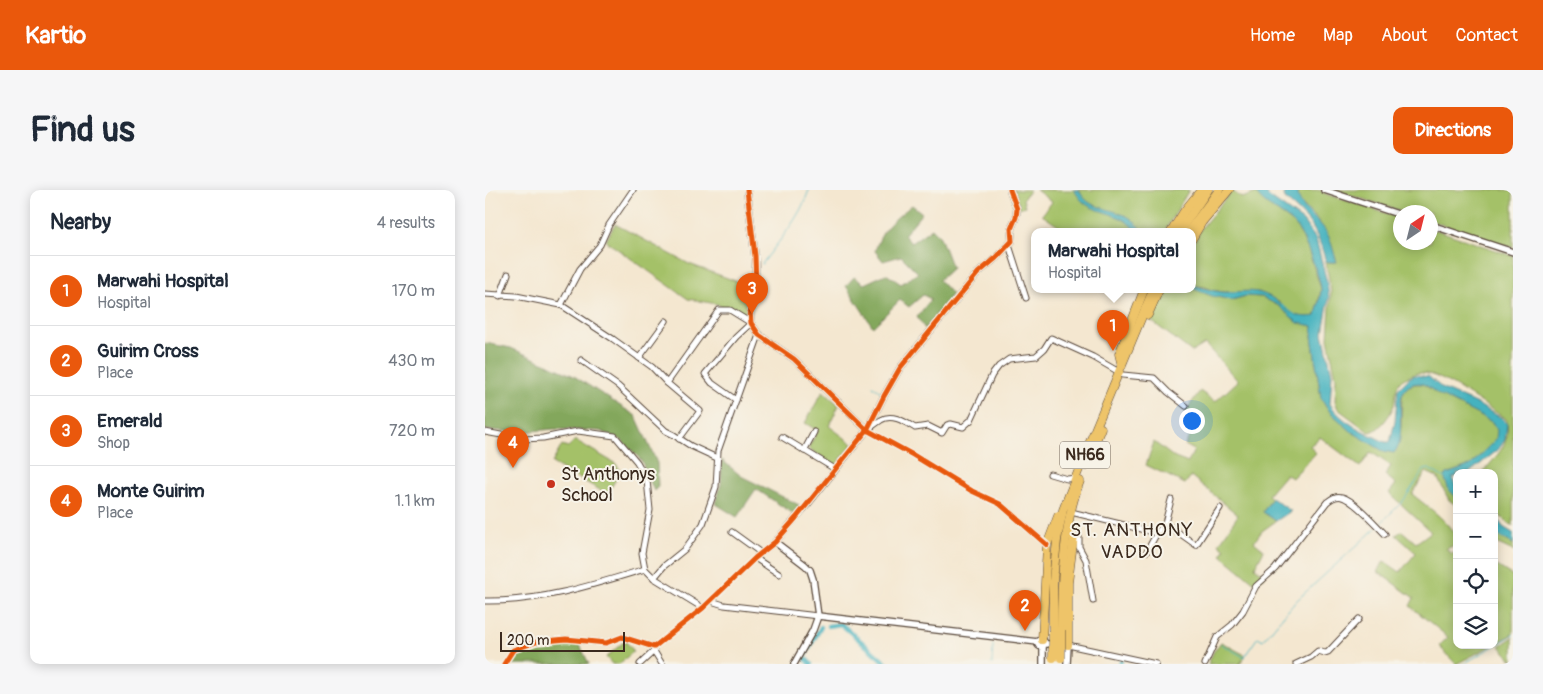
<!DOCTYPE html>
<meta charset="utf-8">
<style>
body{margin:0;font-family:Pangolin,sans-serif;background:#f6f6f7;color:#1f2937}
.controls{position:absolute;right:15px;bottom:15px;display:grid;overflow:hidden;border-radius:10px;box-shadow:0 2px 12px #0003}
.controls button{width:45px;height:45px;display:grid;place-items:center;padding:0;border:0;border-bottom:1px solid #e0e1e3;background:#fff;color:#1f2937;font:25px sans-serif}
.compass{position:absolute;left:908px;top:15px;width:45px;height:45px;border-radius:50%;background:#fff;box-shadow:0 2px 12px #0003;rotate:35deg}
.scale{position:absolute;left:15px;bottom:12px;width:125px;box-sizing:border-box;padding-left:5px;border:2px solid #3b2a1e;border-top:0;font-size:14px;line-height:18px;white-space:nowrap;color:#3b2a1e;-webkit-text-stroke:4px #f7f3e8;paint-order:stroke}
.you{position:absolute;left:706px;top:230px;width:18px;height:18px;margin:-12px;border:4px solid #fff;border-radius:50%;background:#1a73e8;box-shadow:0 0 0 8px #1a73e833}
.badge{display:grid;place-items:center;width:32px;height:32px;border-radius:50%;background:#ea580c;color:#fff;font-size:16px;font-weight:700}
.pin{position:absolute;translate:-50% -41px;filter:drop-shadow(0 1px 2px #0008)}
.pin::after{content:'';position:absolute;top:26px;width:18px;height:15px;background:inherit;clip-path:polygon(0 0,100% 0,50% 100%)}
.popup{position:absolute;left:546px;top:38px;width:165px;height:65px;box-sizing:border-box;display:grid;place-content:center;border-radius:10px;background:#fff;filter:drop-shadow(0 1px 4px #0005);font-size:16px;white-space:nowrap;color:#747a83}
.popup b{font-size:19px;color:#1f2937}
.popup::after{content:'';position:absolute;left:50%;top:100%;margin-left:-10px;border:10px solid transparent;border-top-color:#fff}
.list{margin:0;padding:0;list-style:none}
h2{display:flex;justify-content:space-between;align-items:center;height:65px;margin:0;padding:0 20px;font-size:21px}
h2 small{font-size:16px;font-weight:400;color:#747a83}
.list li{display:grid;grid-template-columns:32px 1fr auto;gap:15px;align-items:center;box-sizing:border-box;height:70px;padding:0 20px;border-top:1px solid #e0e1e3}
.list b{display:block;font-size:19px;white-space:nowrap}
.list p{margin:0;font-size:16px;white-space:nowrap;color:#747a83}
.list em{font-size:16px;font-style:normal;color:#747a83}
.icon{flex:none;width:28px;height:28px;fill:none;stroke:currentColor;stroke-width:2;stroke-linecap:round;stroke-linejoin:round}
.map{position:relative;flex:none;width:1028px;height:474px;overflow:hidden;border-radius:10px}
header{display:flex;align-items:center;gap:30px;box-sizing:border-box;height:70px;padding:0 25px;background:#ea580c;color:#fff}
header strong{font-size:24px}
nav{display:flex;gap:28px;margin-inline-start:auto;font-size:18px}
.intro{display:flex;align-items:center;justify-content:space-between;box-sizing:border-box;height:120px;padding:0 30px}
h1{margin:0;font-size:35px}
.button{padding:12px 22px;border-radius:10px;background:#ea580c;color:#fff;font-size:18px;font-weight:700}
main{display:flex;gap:30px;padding:0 30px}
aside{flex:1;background:#fff;border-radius:10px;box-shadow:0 2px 12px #0003}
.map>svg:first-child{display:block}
.green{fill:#a4c168;stroke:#707643}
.forest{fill:#83a75c;stroke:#5f683d}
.water{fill:#44b2bf;stroke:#406e6e}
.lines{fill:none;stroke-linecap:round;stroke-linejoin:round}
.stream{stroke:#44b2bf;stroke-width:1}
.canal{stroke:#44b2bf;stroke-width:4.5}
.minor-casing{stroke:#574639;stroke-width:7}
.tertiary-casing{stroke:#574639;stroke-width:8}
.trunk-casing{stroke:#574639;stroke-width:9}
.minor{stroke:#fff;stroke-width:5}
.tertiary{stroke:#fff;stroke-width:5.5}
.trunk{stroke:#eec469;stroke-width:8}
.trunk-bridge-casing{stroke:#574639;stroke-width:9;stroke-linecap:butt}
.trunk-bridge{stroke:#eec469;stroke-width:8}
.cycleway-casing{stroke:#f7f3e8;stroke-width:8}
.cycleway{stroke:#e8590c;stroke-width:5}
.poi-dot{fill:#c8321e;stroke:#f7f3e8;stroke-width:2}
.labels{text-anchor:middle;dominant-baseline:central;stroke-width:4;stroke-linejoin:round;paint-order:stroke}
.shield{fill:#f7f3e8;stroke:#73665b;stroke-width:1}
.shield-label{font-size:16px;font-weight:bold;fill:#3b2a1e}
.poi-label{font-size:18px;fill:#3b2a1e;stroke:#f7f3e8;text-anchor:start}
.neighbourhood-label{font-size:19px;letter-spacing:1px;fill:#3b2a1e;stroke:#f7f3e8}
</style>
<header>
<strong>Kartio</strong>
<nav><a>Home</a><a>Map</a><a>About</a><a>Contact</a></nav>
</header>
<div class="intro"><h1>Find us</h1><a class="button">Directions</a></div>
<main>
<aside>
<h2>Nearby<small>4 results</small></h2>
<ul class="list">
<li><span class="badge">1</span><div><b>Marwahi Hospital</b><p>Hospital</p></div><em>170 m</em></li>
<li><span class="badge">2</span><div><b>Guirim Cross</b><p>Place</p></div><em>430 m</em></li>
<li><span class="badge">3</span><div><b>Emerald</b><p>Shop</p></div><em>720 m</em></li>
<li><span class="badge">4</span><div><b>Monte Guirim</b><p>Place</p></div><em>1.1 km</em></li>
</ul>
</aside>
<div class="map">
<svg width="1028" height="474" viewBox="0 0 1028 474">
<rect width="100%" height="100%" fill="#f7f3e8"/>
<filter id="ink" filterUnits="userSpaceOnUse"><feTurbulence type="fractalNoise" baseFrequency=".02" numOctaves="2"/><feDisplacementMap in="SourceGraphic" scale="10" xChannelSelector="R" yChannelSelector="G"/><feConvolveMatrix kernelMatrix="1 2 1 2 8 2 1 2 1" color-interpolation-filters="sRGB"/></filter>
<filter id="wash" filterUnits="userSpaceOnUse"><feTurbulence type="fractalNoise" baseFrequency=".0096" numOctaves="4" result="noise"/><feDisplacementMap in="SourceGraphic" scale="20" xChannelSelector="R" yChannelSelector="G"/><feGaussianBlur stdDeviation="1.12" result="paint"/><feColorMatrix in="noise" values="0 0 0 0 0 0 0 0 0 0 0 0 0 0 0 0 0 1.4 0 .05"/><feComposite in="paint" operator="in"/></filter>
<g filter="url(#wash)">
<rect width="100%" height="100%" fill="#f4e7d0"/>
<g class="green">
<path d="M 528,0 L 545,0 L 538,9 L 540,16 L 534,18 Z"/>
<path d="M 551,0 L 704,0 L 679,42 L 582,42 L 557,25 L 567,12 Z"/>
<path d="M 813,0 L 834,0 L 841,4 L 915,28 L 916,52 L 946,52 L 946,38 L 1028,66 L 1028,336 L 1020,331 L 1009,320 L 1009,283 L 997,283 C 1011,267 1028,251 1021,229 C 1002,217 958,184 937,183 C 933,182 927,185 923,187 C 909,191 912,204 909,215 C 906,224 894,242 884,242 L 853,219 L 850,211 L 851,188 L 843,148 L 846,102 L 841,72 L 851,72 C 846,61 839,37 831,28 C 823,18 812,15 813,0 Z"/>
<path d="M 849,0 L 1028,0 L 1028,58 L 946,31 L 946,22 L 919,22 Z"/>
<path d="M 747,1 L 757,8 L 771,3 L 786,17 L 811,35 L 823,59 L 836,99 L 831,126 L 818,128 L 810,125 L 803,121 L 794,112 L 774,102 L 739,102 L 726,100 L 720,97 L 707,95 L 707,56 L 717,37 Z"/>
<path d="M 130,34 L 204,74 L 267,97 L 261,126 L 246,117 L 237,117 L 232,114 L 203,109 L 121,51 Z"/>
<path d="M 707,98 L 722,104 L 747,110 L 761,106 L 777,107 L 794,116 L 813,132 L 828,136 L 827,146 L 836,208 L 845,222 L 898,261 L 916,238 L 917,206 L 921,197 L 930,194 L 938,194 L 953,204 L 1007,232 L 1013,240 L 1011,249 L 986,275 L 962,284 L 964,300 L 972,308 L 972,316 L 964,310 L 952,287 L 941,282 L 927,304 C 941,316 971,335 972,354 L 961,359 L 967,364 L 972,362 L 972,455 L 1008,455 L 971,474 L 954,456 L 963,447 L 925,416 L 929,408 L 893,382 L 899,371 L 915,382 L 931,363 L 911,345 L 917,341 L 931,353 L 946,342 L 904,303 L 911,294 L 900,285 L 906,276 L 886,262 L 875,277 L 835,247 L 825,256 L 831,263 L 807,288 L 801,284 L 783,305 L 787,308 L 778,322 L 791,331 L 777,341 L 769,352 L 779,360 L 770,377 L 780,386 L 771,394 L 736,365 L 740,359 L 734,354 L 753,325 L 706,286 L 700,294 L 661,275 L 669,252 L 690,268 L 703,273 L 709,260 L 700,255 L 712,232 L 700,222 L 715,201 L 730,212 L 753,191 L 720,154 L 707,162 L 665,130 L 684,100 L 707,100 Z"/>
<path d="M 338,201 L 354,215 L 344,236 L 368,254 L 350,276 L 323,258 L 333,241 L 320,233 Z"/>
<path d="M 90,250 L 131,274 L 136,281 L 122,304 L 67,273 L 77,255 L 83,257 Z"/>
<path d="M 1009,343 L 1028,354 L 1028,361 L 1009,352 Z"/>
<path d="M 1009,374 L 1028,386 L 1028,444 L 1009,455 Z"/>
<path d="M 1028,447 L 1028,471 L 1015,456 Z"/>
<path d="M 140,451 L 149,461 L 134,474 L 127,474 L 121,467 Z"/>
<path d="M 736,452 L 760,465 L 755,474 L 723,474 L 729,461 Z"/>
</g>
<g class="forest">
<path d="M 427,15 L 437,23 L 419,45 L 426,53 L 447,38 L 455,47 L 467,78 L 454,90 L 467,104 L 440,139 L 432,127 L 446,109 L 438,105 L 424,117 L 415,110 L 388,137 L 361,96 L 369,87 L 379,94 L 401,84 L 416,94 L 433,83 L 416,66 L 398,71 L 390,61 C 398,36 408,31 427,15 Z"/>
<path d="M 0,153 L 26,158 L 89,186 L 151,226 L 172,273 L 173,297 L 169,301 L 156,270 L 135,249 L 115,241 L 69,239 L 37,242 L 0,240 Z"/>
<path d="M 237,270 L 256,286 L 314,315 L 310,325 L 271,299 L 252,327 L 231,314 L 236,294 Z"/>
<path d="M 78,453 L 95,455 L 104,474 L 26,474 L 32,466 L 46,461 Z"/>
</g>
<g class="water">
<path d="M 589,0 L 594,0 C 597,6 601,11 607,14 C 624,22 650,22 656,42 L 650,42 C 642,24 617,24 602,15 C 596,11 593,6 589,0 Z"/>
<path d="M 770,0 L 780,0 L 783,6 L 818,31 L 831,49 L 842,92 L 844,108 L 838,143 L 847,184 L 845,214 C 857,233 880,242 900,252 L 905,252 L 910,231 L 913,199 L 924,188 L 930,185 L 944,187 L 958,199 L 990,213 L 1017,228 L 1022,234 L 1020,250 L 1013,260 L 984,283 L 972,283 L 972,286 L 967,288 L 972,299 L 972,308 L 964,300 L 959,287 L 962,284 L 986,275 L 1011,249 L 1012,240 L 1007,232 C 989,223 972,214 954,205 C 949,202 944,196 938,194 C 929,191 919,197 917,206 C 912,223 921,249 909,263 L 898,261 L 867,242 L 845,222 L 836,208 L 827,146 L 828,136 L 813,133 L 794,116 L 777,107 L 761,106 L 747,110 L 727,106 L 707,98 L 707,95 C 717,97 727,101 737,102 C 750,103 765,99 776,103 C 802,111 801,131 831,126 C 832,119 836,106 836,99 C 835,87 818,44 810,35 C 801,25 773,13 770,0 Z"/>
<path d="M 801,0 L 813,0 C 811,18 835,28 843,45 C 847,53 849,64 852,72 L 841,72 C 831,38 827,32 800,9 L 799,5 Z"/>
<path d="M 787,308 L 806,321 L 791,331 L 778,322 Z"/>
<path d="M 1009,324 L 1018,337 L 1028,343 L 1028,354 L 1009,343 Z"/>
</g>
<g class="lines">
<g class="stream">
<path d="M 277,74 C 294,51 315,28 324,0"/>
<path d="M 797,115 L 812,126"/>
<path d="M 388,196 L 397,203"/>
<path d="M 894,335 L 918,311 L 939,280 L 944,279 L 961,289"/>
<path d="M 736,454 L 759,467 L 773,447 L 778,450 L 812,410 L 891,338"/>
<path d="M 507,474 L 508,455"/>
<path d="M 978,474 L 1028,445"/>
</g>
<g class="canal">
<path d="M 343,436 L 356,434 L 402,474"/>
<path d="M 326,474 L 319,467 L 336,437"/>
<path d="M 635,474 L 636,471"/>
</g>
</g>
</g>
<g filter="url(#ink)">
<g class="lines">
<defs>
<g id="minor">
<path d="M 524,55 L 541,108"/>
<path d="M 0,104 L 31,106 L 76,115 L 128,149 L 167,177 L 182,193 L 215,221 L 194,249"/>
<path d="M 15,106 L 23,84"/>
<path d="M 76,115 L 95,79 L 115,55 L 124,35 L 148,0"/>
<path d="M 154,168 L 181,131"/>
<path d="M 96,170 L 133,196 L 181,241 L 189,245 L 206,256 L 232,268"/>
<path d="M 638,185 L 669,188 L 683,202 L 701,216"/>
<path d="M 182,193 L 234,120 L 245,120 L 266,133 L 251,147 L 220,184 L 227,193 L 251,210"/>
<path d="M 0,242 L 38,249 L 58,248 L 93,241 L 130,246 L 152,272 L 162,290 L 165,320 L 157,363 L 160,379 L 169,388 L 218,418"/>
<path d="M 297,247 L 350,279"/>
<path d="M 319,261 L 329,242"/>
<path d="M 565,284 L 582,289 L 591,288"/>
<path d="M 586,322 L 672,343 L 662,361"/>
<path d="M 680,333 L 711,355 L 735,318"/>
<path d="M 247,342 L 276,363"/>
<path d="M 672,343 L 680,333 L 686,310"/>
<path d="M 589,344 L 594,347 L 594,357 L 601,370 L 608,411"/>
<path d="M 562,355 L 515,314 L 487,301 L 428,265 L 382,240 C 387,237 391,233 396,230 C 407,223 420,232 430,238 L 443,236 L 457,243 L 462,235 L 466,234 L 478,237 L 486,230 L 507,185 L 514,176 L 524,169 L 551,166 L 559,159 L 566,148 L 608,167 L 634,182"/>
<path d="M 270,368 L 294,384"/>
<path d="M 169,388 L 179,376 L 200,359 L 218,334 L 231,297 L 233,261 L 274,145"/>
<path d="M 0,411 C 55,412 108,395 160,379"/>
<path d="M 226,411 L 239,415 L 333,426"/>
<path d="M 583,455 L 671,474"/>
<path d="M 169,461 L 177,474"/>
<path d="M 19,474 L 28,460 L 51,452 L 81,449 L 121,453 L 137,447 L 169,457 L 218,418 L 270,368 L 290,352"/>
<path d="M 155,474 L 169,461 L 169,457"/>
<path d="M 720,474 L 732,447 L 747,435 L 758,421 L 771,396 L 790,379 L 842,312 C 846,309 851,305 857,307 C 869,310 891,335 900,344"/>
<path d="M 811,474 L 826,467 L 833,461 L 840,463 L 843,462 L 874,429"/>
</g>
<g id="tertiary">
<path d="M 262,0 L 270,66 L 271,95 L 265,121 L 266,133 L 274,145 L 309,169 L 382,240"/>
<path d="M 839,0 L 916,25"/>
<path d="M 946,35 L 1028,62"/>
<path d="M 333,426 L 553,452"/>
<circle cx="556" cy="453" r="3.5"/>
<path d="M 560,454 L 570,454"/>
<path d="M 580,454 L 583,455 L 582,474"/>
<path d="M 558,457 L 558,474"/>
<path d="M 309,474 L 328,440 L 333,426 L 328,389 L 325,380 L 320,375 L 290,352 L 322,315 L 382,240 L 399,206 L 415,178 L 493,83 L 511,68 L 527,51 L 526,39 L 531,27 L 532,19 L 525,0"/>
</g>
<g id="trunk">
<path d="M 686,42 L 700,20 L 716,0"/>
<path d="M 694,42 L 723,0"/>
<path d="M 703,42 L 734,0"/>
<path d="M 707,49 L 717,32 L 744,0"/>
<path d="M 663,125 L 674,100"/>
<path d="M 637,176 L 634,164 L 659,100"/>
<path d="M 601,276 L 616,238"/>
<path d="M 568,440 L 568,391 L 572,350 L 578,320 L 604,254 L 668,100"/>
<path d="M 576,440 C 576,394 578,334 595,291"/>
<path d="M 557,450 L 562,355 L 573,326"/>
<path d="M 583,455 L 583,393 L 589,345 L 584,335"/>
</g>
</defs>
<use href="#minor" class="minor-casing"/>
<use href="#tertiary" class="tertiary-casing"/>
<use href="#trunk" class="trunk-casing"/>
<use href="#minor" class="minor"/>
<use href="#tertiary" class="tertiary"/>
<use href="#trunk" class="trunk"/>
<defs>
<g id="trunk-bridge">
<path d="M 576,440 L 576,468"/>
<path d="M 568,468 L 568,440"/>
</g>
</defs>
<use href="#trunk-bridge" class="trunk-bridge-casing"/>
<use href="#trunk-bridge" class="trunk-bridge"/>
<defs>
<g id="cycleway">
<path d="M 262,0 L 270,66 L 271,95 L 265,121 L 266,133 L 274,145 L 309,169 L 382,240 L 428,265 L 487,301 L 515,314 L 562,355"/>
<path d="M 19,474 L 28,460 L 51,452 L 81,449 L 121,453 L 137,447 L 169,457 L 218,418 L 270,368 L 290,352 L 311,328 L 382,240 L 399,206 L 415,178 L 493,83 L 511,68 L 527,51 L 526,39 L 531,27 L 532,19 L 525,0"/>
</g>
</defs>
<use href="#cycleway" class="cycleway-casing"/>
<use href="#cycleway" class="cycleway"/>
</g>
</g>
<circle class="poi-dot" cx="66" cy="294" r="5"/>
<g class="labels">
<rect class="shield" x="575" y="251.5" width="50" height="27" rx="4"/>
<g class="shield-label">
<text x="600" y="265">NH66</text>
</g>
<g class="poi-label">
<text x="76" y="284">St Anthonys<tspan x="76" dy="21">School</tspan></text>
</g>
<g class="neighbourhood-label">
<text x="647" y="340">ST. ANTHONY<tspan x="647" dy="22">VADDO</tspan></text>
</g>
</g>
</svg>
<div class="controls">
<button>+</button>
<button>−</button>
<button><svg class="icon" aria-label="locate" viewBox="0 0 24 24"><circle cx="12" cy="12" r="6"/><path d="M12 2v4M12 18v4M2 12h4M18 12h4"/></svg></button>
<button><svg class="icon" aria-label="layers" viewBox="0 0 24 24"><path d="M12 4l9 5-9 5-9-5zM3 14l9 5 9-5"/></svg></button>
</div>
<svg class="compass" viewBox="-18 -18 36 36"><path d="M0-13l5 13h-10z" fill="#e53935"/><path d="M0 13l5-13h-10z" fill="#747a83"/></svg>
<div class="scale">200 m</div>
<div class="you"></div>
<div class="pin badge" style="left:628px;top:161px">1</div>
<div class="popup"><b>Marwahi Hospital</b>Hospital</div>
<div class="pin badge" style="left:540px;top:441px">2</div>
<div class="pin badge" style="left:267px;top:124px">3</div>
<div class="pin badge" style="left:28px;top:278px">4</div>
</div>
</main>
